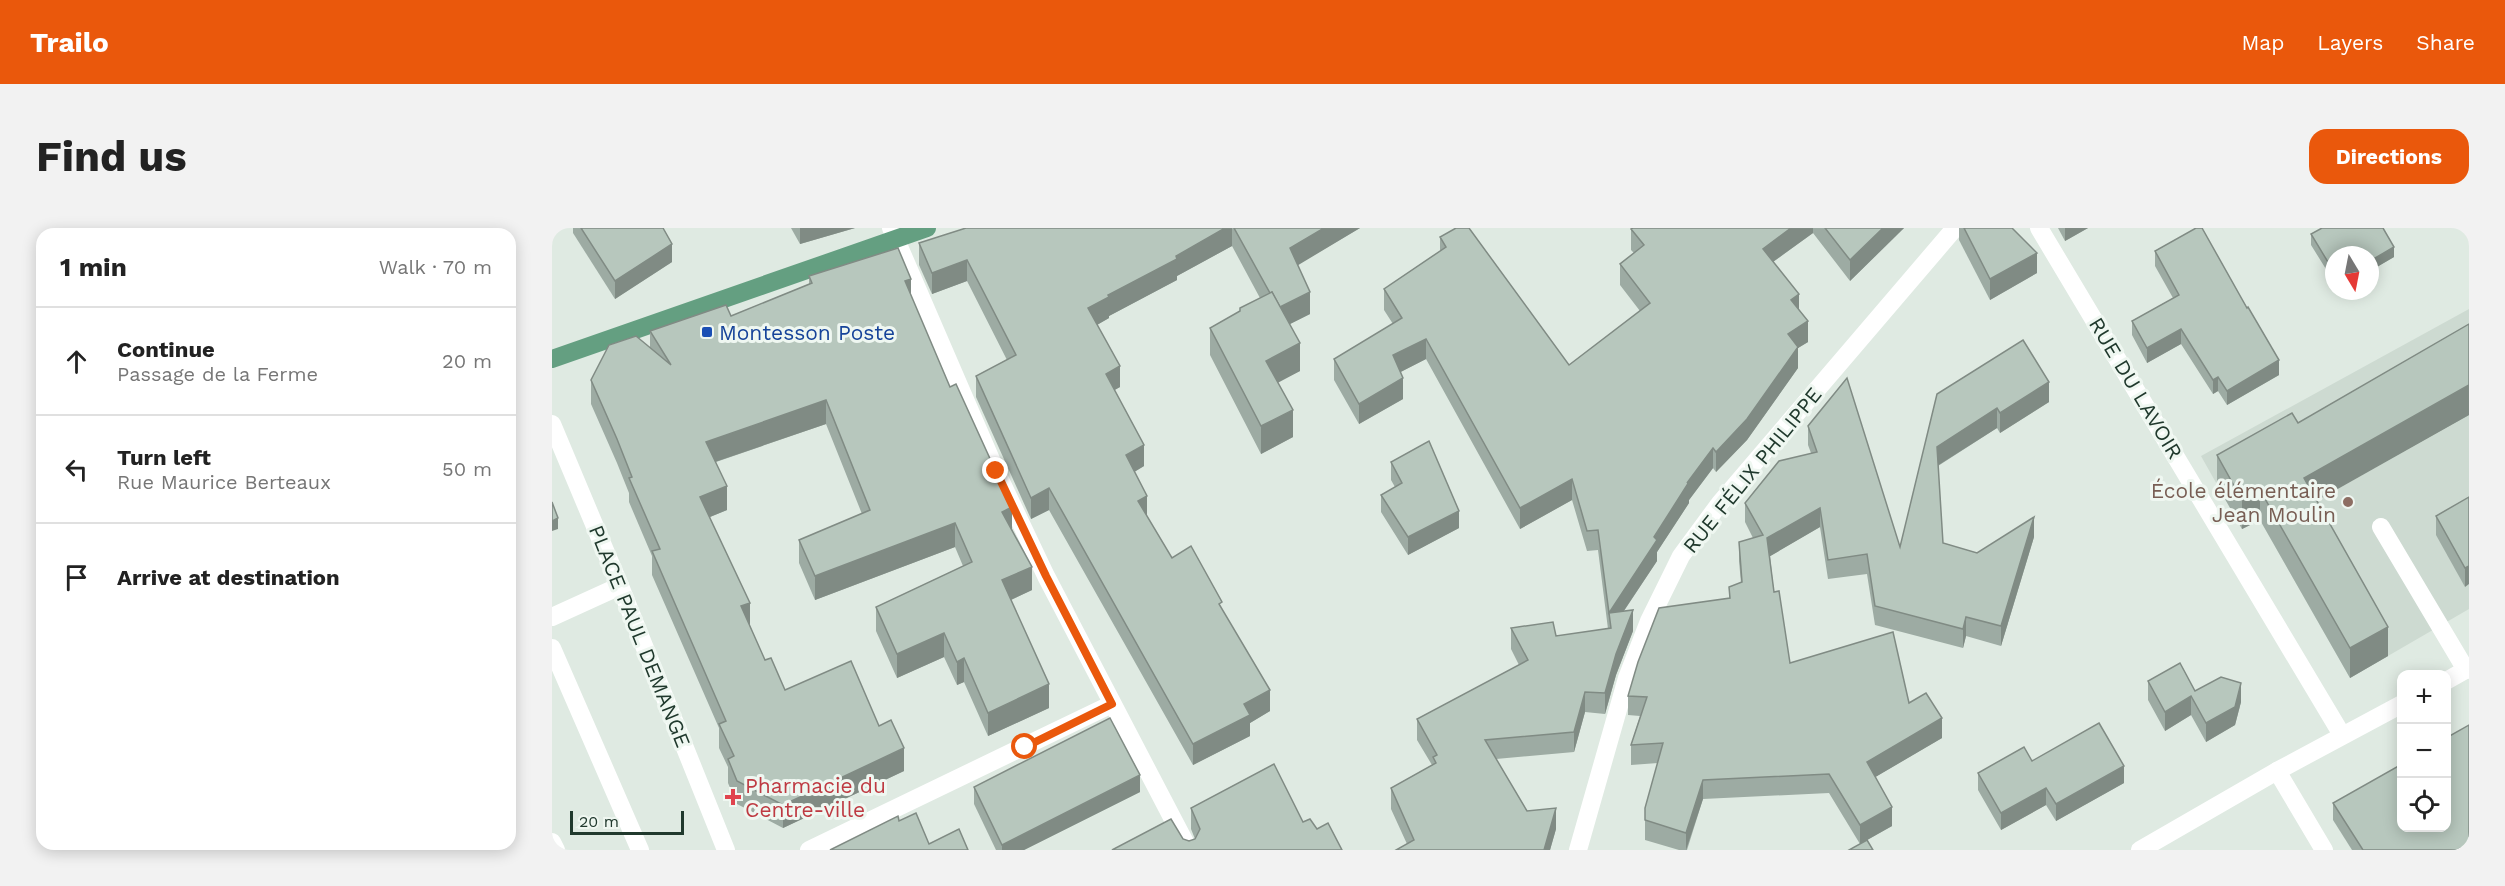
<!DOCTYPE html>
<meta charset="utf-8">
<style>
body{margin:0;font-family:"Work Sans",sans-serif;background:#f2f2f2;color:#222}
.controls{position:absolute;right:18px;bottom:18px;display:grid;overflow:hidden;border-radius:12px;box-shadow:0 3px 15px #0003}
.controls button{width:54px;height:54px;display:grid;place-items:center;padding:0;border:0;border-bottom:2px solid #e0e0e0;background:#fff;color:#222;font:30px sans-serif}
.compass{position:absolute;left:1773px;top:18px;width:54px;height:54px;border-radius:50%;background:#fff;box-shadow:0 3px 15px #0003;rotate:170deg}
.scale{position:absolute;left:18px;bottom:15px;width:114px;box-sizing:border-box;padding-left:6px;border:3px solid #20392d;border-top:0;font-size:16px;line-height:21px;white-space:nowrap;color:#20392d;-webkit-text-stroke:4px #eff7f1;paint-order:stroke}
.stop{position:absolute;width:18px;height:18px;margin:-14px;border:4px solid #ea580c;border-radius:50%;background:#fff}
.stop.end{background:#ea580c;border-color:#fff;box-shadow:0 2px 6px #0008}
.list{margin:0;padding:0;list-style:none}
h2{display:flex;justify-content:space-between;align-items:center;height:78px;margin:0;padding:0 24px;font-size:26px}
h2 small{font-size:20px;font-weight:400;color:#767676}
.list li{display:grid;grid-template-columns:39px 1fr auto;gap:18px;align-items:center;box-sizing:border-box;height:108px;padding:0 24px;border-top:2px solid #e0e0e0}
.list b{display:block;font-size:22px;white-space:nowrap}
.list p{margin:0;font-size:20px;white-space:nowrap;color:#767676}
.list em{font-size:20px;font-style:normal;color:#767676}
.icon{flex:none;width:33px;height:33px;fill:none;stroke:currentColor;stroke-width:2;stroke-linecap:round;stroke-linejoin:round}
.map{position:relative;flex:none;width:1917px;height:622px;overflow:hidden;border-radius:18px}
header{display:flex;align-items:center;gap:36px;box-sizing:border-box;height:84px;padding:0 30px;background:#ea580c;color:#fff}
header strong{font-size:28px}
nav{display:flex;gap:33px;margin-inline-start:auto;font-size:21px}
.intro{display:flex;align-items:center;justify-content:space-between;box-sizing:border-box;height:144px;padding:0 36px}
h1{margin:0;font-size:42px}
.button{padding:15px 27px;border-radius:18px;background:#ea580c;color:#fff;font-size:21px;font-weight:700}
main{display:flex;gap:36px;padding:0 36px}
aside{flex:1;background:#fff;border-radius:18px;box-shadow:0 3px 15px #0003}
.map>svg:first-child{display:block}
.built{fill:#cddad1}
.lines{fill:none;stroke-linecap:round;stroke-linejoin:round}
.service{stroke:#fff;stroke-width:18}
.pedestrian{stroke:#fff;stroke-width:18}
.minor{stroke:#fff;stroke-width:18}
.tertiary{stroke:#fff;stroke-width:18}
.primary{stroke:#649f81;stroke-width:18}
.wall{fill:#9daba3}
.shaded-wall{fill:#808b84}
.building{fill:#b7c7bd;stroke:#808b84;stroke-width:1.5}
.route{stroke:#ea580c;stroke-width:8}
.transit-dot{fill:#1a4fb4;stroke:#eff7f1;stroke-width:2}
.education-dot{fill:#8d6e63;stroke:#eff7f1;stroke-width:2}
.health-dot{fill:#e0444e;stroke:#eff7f1;stroke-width:2}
.labels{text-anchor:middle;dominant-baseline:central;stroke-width:6;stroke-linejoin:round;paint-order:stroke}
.transit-label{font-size:21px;fill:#164399;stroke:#eff7f1;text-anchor:start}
.street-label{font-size:21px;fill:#20392d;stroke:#eff7f1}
.education-label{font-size:21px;fill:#785e54;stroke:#eff7f1;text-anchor:end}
.health-label{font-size:21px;fill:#be3a42;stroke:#eff7f1;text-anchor:start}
</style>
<header>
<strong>Trailo</strong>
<nav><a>Map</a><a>Layers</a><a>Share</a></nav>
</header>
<div class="intro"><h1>Find us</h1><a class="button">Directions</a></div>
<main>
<aside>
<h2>1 min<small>Walk · 70 m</small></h2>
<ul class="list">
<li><svg class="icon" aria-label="ahead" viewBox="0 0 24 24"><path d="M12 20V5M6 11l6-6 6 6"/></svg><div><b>Continue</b><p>Passage de la Ferme</p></div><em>20 m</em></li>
<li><svg class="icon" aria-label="left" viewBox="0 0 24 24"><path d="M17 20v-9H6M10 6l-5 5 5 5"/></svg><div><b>Turn left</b><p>Rue Maurice Berteaux</p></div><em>50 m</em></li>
<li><svg class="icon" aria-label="arrive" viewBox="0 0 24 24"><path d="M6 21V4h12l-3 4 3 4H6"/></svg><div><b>Arrive at destination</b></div></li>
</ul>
</aside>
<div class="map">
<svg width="1917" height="622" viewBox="0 0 1917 622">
<rect width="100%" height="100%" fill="#dfeae2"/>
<path class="built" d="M 1917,81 L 1917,381 L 1798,450 L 1708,292 L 1690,301 L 1649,228 Z"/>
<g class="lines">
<g class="service">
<path d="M 1829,299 L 1914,442"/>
<path d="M 0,389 L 68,358"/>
<path d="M 0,420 L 88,622"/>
</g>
<path class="pedestrian" d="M 257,622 L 560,476"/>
<g class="minor">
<path d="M 339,0 L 444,243 L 494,348 L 637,622"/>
<path d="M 1487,0 L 1790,507"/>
<path d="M 0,196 L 68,358 L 174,622"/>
<path d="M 1894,453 L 1917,440"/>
<path d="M 1725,543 L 1772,622"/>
<path d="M 0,614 L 4,622"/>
<path d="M 1588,622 L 1725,543 L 1850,476"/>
</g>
<path class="tertiary" d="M 1026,622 L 1075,450 L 1097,393 L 1129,328 L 1168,275 L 1403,0"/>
<path class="primary" d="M 0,131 L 375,0"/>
</g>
<g class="wall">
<path d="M 21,0 L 111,0 L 120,34 L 63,71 L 21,5 Z"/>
<path d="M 239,0 L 303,0 L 248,16 Z"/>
<path d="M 414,0 L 808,0 L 745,37 L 758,86 L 738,96 L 748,143 L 725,154 L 741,209 L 709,226 L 658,127 L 658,100 L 688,83 L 708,70 L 680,18 L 625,48 L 625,52 L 557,88 L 557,90 L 545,97 L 568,159 L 562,162 L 592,238 L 582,244 L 595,290 L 620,330 L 670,381 L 718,483 L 698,495 L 698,508 L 641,537 L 497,282 L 479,291 L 424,169 L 424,148 L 455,132 L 415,53 L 380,66 L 367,37 L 367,15 Z"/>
<path d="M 1081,0 L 1352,0 L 1298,53 L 1261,5 L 1221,34 L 1247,81 L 1256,114 L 1246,120 L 1246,140 L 1195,212 L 1164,244 L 1161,240 L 1137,272 L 1137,275 L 1105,324 L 1105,333 L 1072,383 L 1081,403 L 1064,447 L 1053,486 L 1033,484 L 1022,524 L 944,531 L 975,583 L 1004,601 L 998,622 L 844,622 L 855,616 L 839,581 L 839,560 L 880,537 L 865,512 L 865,491 L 967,437 L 959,421 L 959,400 L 1004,408 L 1056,401 L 1046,322 L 1035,323 L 1020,272 L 968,301 L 874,131 L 848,144 L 851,171 L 807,196 L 782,152 L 782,131 L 841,96 L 832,82 L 832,61 L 888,23 L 888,9 L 1017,137 L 1088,83 L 1068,57 L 1068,36 L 1082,25 L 1079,22 L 1079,1 Z"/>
<path d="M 1407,0 L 1460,0 L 1485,45 L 1438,72 L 1407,12 Z"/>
<path d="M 1506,0 L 1536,0 L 1513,13 Z"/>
<path d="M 1759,6 L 1842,29 L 1818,43 L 1818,27 L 1782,27 L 1782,54 L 1759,17 Z"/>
<path d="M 1603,23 L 1727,147 L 1675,177 L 1666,163 L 1661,166 L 1629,116 L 1595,135 L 1580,107 L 1580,93 L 1621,70 L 1603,38 Z"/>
<path d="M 257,48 L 359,68 L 398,159 L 460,301 L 480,362 L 459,372 L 497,480 L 436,508 L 412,454 L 405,457 L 392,429 L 345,450 L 324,403 L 324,379 L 411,338 L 403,319 L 263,372 L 247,335 L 247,312 L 310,286 L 274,196 L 164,234 L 175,282 L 158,289 L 198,398 L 213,432 L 233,462 L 327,498 L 352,543 L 231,600 L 185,576 L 176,555 L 176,539 L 167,520 L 167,500 L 100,347 L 100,328 L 77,274 L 77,265 L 65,235 L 39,176 L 39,152 L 98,119 L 98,103 L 179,88 L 257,56 Z"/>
<path d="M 1917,96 L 1917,187 L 1764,272 L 1836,428 L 1798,450 L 1708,292 L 1690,301 L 1665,257 L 1665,227 L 1746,195 Z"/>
<path d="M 1385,166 L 1497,174 L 1448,205 L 1445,200 L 1386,238 L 1391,315 L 1425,325 L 1482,309 L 1449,418 L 1414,408 L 1411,420 L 1323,397 L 1315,346 L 1276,351 L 1268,299 L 1218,328 L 1222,364 L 1238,435 L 1357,475 L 1390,510 L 1323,549 L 1340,598 L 1308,616 L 1277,565 L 1151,571 L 1135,622 L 1127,622 L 1093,612 L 1093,580 L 1106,535 L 1079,537 L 1079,517 L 1088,488 L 1076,487 L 1076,468 L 1177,370 L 1177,359 L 1189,355 L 1187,333 L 1187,314 L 1201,310 L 1193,294 L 1193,275 L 1259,225 L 1256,217 L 1256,198 L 1348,319 Z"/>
<path d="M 839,234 L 907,300 L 856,327 L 829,284 L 829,267 L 843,259 L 839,252 Z"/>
<path d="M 1917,269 L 1913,359 L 1884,307 L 1884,288 Z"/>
<path d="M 1596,453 L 1689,474 L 1683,497 L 1654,514 L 1639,487 L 1613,503 L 1596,472 Z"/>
<path d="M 1480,533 L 1572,555 L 1504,593 L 1494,577 L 1449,602 L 1426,562 L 1426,545 Z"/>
<path d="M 422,559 L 588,564 L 472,622 L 444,622 L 422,576 Z"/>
<path d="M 1781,575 L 1917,622 L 1800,622 L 1781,592 Z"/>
<path d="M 639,580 L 751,594 L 765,601 L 790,622 L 560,622 L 631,611 L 637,613 L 643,611 L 639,601 Z"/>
</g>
<g class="shaded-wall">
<path d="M 248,0 L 303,0 L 248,16 Z"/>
<path d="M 673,0 L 680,0 L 680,18 L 625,48 L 625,52 L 557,88 L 557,90 L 536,102 L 536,80 L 556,67 Z"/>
<path d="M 772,0 L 808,0 L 738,42 L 738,20 Z"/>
<path d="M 1239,0 L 1261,0 L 1261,5 L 1211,41 L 1211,21 Z"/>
<path d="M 1331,0 L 1352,0 L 1298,53 L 1298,32 Z"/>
<path d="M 1513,0 L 1536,0 L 1513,13 Z"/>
<path d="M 120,16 L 120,34 L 63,71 L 63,53 Z"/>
<path d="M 1842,19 L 1842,29 L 1818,43 L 1818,33 Z"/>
<path d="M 1485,25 L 1485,45 L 1438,72 L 1438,51 Z"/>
<path d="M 415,32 L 415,53 L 380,66 L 380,45 Z"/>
<path d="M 359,51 L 359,74 L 353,53 Z"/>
<path d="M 758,64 L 758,86 L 726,102 L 726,80 Z"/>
<path d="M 1247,66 L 1247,87 L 1239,72 Z"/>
<path d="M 1256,93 L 1256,114 L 1246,120 L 1246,140 L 1195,212 L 1164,244 L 1164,224 L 1236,106 Z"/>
<path d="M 1629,101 L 1629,116 L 1595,135 L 1595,120 Z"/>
<path d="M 874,111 L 874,131 L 841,148 L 841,127 Z"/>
<path d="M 748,115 L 748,143 L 714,161 L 714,133 Z"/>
<path d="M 1727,132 L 1727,147 L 1675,177 L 1675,163 Z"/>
<path d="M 568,138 L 568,159 L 554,167 L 554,146 Z"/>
<path d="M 1666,149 L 1666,163 L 1661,166 L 1661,152 Z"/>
<path d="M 851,150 L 851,171 L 807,196 L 807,176 Z"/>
<path d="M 1497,154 L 1497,174 L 1448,205 L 1448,185 Z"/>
<path d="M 1917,157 L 1917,187 L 1752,280 L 1752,250 Z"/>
<path d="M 274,172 L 274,196 L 154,237 L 154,214 Z"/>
<path d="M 1445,180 L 1445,200 L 1385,238 L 1385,219 Z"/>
<path d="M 741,182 L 741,209 L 709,226 L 709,198 Z"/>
<path d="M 592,217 L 592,238 L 574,249 L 574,227 Z"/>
<path d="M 1161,220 L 1161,240 L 1137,272 L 1137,275 L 1105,324 L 1105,333 L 1059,402 L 1057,385 L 1057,405 L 1057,385 L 1135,255 Z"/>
<path d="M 1020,251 L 1020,272 L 968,301 L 968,280 Z"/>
<path d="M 175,258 L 175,282 L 148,293 L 148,269 Z"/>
<path d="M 497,260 L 497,282 L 479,291 L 479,270 Z"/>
<path d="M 1708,262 L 1708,292 L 1690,301 L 1690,272 Z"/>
<path d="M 595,268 L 595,289 L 586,273 Z"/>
<path d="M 460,279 L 460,302 L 450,284 Z"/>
<path d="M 1268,280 L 1268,299 L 1215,330 L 1215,310 Z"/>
<path d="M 907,283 L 907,300 L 856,327 L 856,309 Z"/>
<path d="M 1482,289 L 1482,309 L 1449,418 L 1449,398 Z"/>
<path d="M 6,290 L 6,301 L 0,303 L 0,293 Z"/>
<path d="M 403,295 L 403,319 L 263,372 L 263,348 Z"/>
<path d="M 1917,338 L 1917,356 L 1913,359 L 1913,340 Z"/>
<path d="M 480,339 L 480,362 L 450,376 L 450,352 Z"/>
<path d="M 198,375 L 198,398 L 189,378 Z"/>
<path d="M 1081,382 L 1081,403 L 1064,447 L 1053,486 L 1053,465 L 1064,426 Z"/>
<path d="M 1414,389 L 1414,408 L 1411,420 L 1411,401 Z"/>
<path d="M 1836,399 L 1836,428 L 1798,450 L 1798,420 Z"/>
<path d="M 392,405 L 392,429 L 345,450 L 345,426 Z"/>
<path d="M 412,430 L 412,454 L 405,457 L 405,434 Z"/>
<path d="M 1689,455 L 1689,474 L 1683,497 L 1654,514 L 1654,495 Z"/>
<path d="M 497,456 L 497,480 L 436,508 L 436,485 Z"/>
<path d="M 718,462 L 718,483 L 698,495 L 698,508 L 641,537 L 641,516 L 692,476 Z"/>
<path d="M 1033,464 L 1033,484 L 1022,524 L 1022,504 Z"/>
<path d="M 1639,468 L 1639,487 L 1613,503 L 1613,484 Z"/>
<path d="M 1390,490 L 1390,510 L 1315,554 L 1315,534 Z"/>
<path d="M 352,520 L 352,543 L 231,600 L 231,577 Z"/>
<path d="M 1572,538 L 1572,555 L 1504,593 L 1504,576 Z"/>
<path d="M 588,547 L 588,564 L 472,622 L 450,622 L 450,617 Z"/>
<path d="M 1151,552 L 1151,571 L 1134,622 L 1134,605 Z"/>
<path d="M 1494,560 L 1494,577 L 1449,602 L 1449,585 Z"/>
<path d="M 1340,579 L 1340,598 L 1308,616 L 1308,597 Z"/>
<path d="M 1004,580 L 1004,601 L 998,622 L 992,622 Z"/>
</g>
<g class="building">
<path d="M 29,0 L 111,0 L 120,16 L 63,53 Z"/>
<path d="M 414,0 L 673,0 L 624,28 L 625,31 L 556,67 L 557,69 L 536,80 L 568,138 L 554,146 L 592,217 L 574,227 L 595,268 L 586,273 L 620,330 L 639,318 L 670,374 L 667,376 L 718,462 L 692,476 L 698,487 L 641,516 L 497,260 L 479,270 L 424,148 L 464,127 L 415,32 L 380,45 L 367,15 Z"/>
<path d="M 682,0 L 772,0 L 738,20 L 758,64 L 728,79 L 720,64 L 718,65 Z"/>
<path d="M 904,0 L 917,0 L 1017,137 L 1098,75 L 1068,36 L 1092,17 L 1079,1 L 1081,0 L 1239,0 L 1211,21 L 1247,66 L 1239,72 L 1256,93 L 1236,106 L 1246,119 L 1195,191 L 1164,224 L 1161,220 L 1135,255 L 1137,254 L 1102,309 L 1105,312 L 1057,385 L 1046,302 L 1035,303 L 1020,251 L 968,280 L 874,111 L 841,127 L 851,150 L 807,176 L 782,131 L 850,90 L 832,61 L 894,19 L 888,9 Z"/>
<path d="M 1273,0 L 1331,0 L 1298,32 Z"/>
<path d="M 1412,0 L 1460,0 L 1485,25 L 1438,51 Z"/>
<path d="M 1644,0 L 1650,0 L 1695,80 L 1696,79 L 1727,132 L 1675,163 L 1666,149 L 1661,152 L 1629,101 L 1595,120 L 1580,93 L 1627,67 L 1603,23 Z"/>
<path d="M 1770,0 L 1831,0 L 1842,19 L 1818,33 L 1818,27 L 1782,27 L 1782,44 L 1759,6 Z"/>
<path d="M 346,20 L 359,51 L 353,53 L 398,159 L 404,156 L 460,279 L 450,284 L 480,339 L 450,352 L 497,456 L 436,485 L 412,430 L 405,434 L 392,405 L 345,426 L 324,379 L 420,334 L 403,295 L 263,348 L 247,312 L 318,282 L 274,172 L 154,214 L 175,258 L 148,269 L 198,375 L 189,378 L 213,432 L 219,430 L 233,462 L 299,433 L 327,498 L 339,492 L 352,520 L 231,577 L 185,553 L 176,531 L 182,528 L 167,496 L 174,493 L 100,323 L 108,321 L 77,250 L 80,249 L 65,211 L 39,152 L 57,117 L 84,108 L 119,137 L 98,103 L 174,77 L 179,88 L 260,55 L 257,48 Z"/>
<path d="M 720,64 L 748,115 L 714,133 L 741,182 L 709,198 L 658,100 L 688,83 L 688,80 Z"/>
<path d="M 1917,96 L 1917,157 L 1752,250 L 1836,399 L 1798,420 L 1708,262 L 1690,272 L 1665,227 L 1740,185 L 1746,195 Z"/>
<path d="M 1471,112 L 1497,154 L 1448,185 L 1445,180 L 1385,219 L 1391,315 L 1425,325 L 1482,289 L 1449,398 L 1414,389 L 1411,401 L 1323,378 L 1315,326 L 1276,332 L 1268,280 L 1215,310 L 1222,364 L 1227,363 L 1238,435 L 1341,404 L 1357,475 L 1374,465 L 1390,490 L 1315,534 L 1340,579 L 1308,597 L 1277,546 L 1151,552 L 1134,605 L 1093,592 L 1093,580 L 1111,515 L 1079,517 L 1095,469 L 1076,468 L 1086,434 L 1107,380 L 1178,370 L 1177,359 L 1190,354 L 1187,314 L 1211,307 L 1193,275 L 1227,233 L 1265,224 L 1256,198 L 1295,150 L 1348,319 L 1385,166 Z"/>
<path d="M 877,213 L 907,283 L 856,309 L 829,267 L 850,255 L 839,234 Z"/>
<path d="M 1917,269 L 1917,338 L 1913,340 L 1884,288 Z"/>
<path d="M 0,274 L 6,290 L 0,293 Z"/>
<path d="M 1081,382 L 1064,426 L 1053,465 L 1033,464 L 1022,504 L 933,512 L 975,583 L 1004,580 L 992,622 L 844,622 L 862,612 L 839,560 L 884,535 L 881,529 L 885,527 L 865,491 L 976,432 L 959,400 L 1001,394 L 1004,408 L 1059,400 L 1057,385 Z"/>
<path d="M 1628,435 L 1643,463 L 1669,449 L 1689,455 L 1683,479 L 1654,495 L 1639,468 L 1613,484 L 1596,453 Z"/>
<path d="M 558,490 L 588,547 L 450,617 L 422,559 Z"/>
<path d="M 1547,495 L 1572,538 L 1504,576 L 1494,560 L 1449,585 L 1426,545 L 1472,519 L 1480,533 Z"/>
<path d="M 1917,497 L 1917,622 L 1811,622 L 1781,575 L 1850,536 L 1850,600 L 1894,600 L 1894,510 Z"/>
<path d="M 722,536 L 751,594 L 758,591 L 765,601 L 776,595 L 790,622 L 560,622 L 619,591 L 631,611 L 637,613 L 643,611 L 648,601 L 639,580 Z"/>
<path d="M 364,585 L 377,616 L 407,601 L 416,622 L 278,622 L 346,588 L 347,593 Z"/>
<path d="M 1315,612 L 1321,622 L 1297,622 Z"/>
</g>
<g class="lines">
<path class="route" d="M 444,243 L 494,348 L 560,476 L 473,519"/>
</g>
<rect class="transit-dot" x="149" y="98" width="12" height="12" rx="3"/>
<circle class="education-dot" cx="1796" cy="274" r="6"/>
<path class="health-dot" d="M178 560h6v6h6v6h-6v6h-6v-6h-6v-6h6z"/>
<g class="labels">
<g class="transit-label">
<text x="167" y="104">Montesson Poste</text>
</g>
<g class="street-label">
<text transform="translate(1584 160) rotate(59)">RUE DU LAVOIR</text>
<text transform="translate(1200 242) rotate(-51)">RUE FÉLIX PHILIPPE</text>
<text transform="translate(88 408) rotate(68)">PLACE PAUL DEMANGE</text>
</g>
<g class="education-label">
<text x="1784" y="262">École élémentaire<tspan x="1784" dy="24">Jean Moulin</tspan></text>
</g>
<g class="health-label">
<text x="193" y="557">Pharmacie du<tspan x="193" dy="24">Centre-ville</tspan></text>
</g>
</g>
</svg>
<div class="controls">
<button>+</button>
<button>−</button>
<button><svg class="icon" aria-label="locate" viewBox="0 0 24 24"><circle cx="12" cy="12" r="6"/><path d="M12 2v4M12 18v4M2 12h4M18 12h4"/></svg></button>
</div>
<svg class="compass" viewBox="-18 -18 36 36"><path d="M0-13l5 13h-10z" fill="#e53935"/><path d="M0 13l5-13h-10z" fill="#767676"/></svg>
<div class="scale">20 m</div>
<div class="stop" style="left:473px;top:519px"></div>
<div class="stop end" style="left:444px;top:243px"></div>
</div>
</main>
